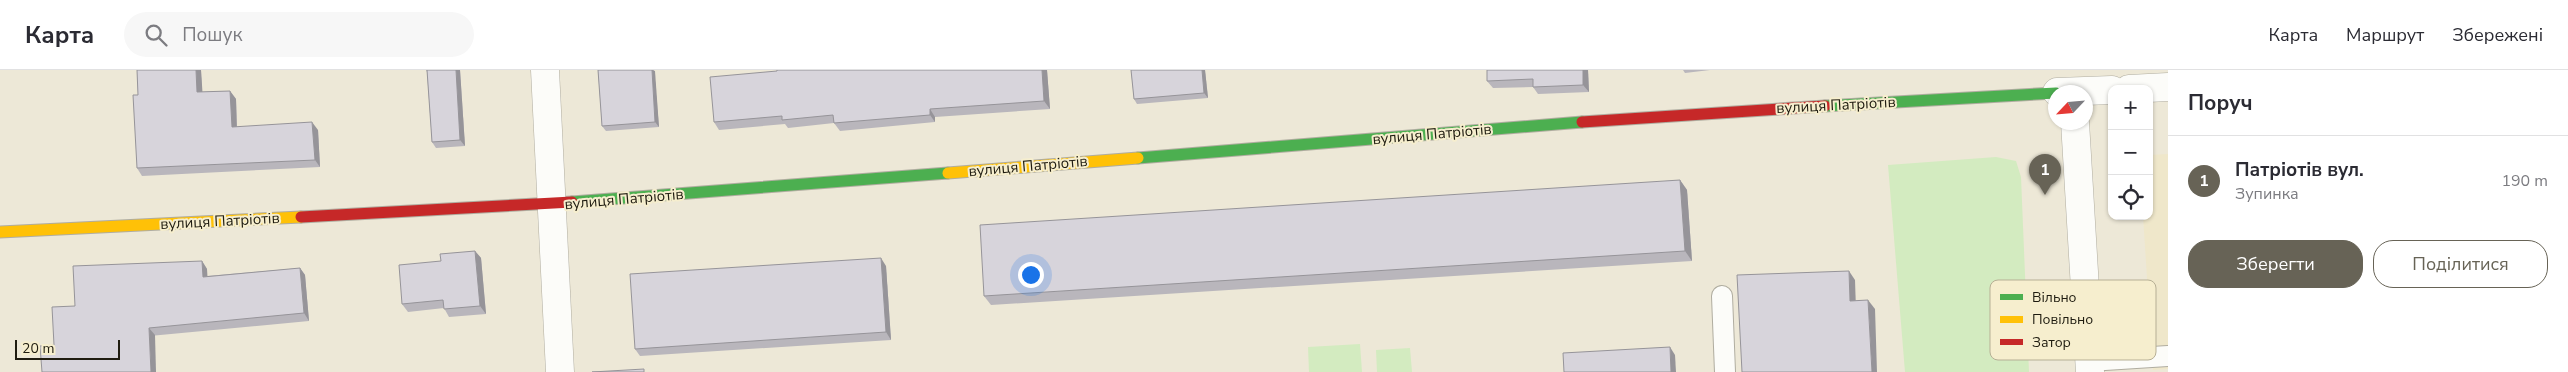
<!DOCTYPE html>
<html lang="uk">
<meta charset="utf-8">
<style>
body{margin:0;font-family:"Nunito Sans",sans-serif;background:#f7f7f7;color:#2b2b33}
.controls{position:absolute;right:15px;top:15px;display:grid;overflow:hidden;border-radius:10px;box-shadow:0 1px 4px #0004}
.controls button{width:45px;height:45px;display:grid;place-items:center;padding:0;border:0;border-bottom:1px solid #e1e1e2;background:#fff;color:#2b2b33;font:25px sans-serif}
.compass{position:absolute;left:2048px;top:15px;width:45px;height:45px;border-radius:50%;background:#fff;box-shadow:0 1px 4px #0004;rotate:244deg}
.scale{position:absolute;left:15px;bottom:12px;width:105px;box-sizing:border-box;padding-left:5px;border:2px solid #1f1c10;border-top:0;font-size:14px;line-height:18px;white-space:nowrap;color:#1f1c10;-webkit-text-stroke:4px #f6eece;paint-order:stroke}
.you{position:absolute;left:1030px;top:204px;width:18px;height:18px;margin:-12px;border:4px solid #fff;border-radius:50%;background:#1a73e8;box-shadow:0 0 0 8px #1a73e833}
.badge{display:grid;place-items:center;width:32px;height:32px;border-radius:50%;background:#676356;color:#fff;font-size:16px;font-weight:700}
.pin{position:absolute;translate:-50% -41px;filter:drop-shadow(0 1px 2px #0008)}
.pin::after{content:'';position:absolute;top:26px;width:18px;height:15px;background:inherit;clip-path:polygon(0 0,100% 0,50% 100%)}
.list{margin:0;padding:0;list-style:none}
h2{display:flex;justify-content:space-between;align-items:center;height:65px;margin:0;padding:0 20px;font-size:21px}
h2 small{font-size:16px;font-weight:400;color:#7c7c81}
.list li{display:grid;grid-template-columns:32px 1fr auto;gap:15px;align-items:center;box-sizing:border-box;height:90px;padding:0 20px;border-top:1px solid #e1e1e2}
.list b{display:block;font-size:19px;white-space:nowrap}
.list p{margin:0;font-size:16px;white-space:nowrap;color:#7c7c81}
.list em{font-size:16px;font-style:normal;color:#7c7c81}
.actions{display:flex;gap:10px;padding:15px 20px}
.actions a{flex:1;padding:11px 0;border:1px solid #676356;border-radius:20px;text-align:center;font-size:18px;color:#676356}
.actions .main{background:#676356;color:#fff}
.icon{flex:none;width:28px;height:28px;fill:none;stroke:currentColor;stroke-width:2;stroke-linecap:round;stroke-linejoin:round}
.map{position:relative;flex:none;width:2168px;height:302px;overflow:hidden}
header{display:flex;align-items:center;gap:30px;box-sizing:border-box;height:70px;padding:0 25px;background:#fff;border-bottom:1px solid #e1e1e2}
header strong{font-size:24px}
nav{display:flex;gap:28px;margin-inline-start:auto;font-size:18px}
.search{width:350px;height:45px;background:#f7f7f7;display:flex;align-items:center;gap:12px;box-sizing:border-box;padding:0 18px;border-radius:28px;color:#7c7c81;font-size:19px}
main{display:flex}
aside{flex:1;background:#fff}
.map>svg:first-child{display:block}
.built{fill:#efe7ca}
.green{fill:#d3ebc0}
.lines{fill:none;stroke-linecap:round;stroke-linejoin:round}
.lane-casing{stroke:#b0ada0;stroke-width:22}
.street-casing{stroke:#b0ada0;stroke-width:29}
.fast-casing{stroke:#b0ada0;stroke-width:13}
.slow-casing{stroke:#b0ada0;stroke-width:13}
.jam-casing{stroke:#b0ada0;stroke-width:13}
.lane{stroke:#fcfcf9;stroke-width:20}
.street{stroke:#fcfcf9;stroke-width:28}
.fast{stroke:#4caf50;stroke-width:11}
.slow{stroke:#ffc107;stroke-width:11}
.jam{stroke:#c62828;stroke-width:11}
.wall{fill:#b9b6bc}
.shaded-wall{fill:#969499}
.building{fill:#d7d4db;stroke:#969499}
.labels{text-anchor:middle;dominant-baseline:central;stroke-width:4;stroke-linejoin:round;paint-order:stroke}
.street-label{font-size:15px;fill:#1f1c10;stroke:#f6eece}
.key{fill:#f6eece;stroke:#b6af95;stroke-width:1}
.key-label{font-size:14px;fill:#1f1c10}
</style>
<header>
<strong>Карта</strong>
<div class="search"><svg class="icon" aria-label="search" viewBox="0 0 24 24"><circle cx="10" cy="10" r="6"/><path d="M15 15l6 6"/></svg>Пошук</div>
<nav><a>Карта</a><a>Маршрут</a><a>Збережені</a></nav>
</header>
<main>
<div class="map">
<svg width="2168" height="302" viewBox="0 0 2168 302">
<rect width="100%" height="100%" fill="#ede8d7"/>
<path class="built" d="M 2168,84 L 2168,299 L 2153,300 L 2143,146 L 2149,146 L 2149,85 Z"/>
<g class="green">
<path d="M 1996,87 L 2016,91 L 2021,107 L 2029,302 L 1905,302 L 1888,95 Z"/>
<path d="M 1360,274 L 1362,302 L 1309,302 L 1308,277 Z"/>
<path d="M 1410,278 L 1412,302 L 1377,302 L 1376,280 Z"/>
</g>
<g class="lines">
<defs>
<g id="lane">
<path d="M 1722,226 L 1725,302"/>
<path d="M 2089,291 L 2168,286"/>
</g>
<g id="street">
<path d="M 545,0 L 560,302"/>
<path d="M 2129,19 L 2168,17"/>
<path d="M 2057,22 L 2112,20"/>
<path d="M 2075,52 L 2090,302"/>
</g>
<g id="fast">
<path d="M 1825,36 L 2056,23"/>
<path d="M 1138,88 L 1582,52"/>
<path d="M 572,132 L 948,103"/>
</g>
<g id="slow">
<path d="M 948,103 L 1138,88"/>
<path d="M 0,162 L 301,147"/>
</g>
<g id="jam">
<path d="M 1582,52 L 1825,36"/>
<path d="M 301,147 L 572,132"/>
</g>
</defs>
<use href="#lane" class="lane-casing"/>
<use href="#street" class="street-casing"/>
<use href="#fast" class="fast-casing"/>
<use href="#slow" class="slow-casing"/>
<use href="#jam" class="jam-casing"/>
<use href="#lane" class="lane"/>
<use href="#street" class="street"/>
<use href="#fast" class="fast"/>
<use href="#slow" class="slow"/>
<use href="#jam" class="jam"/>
</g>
<g class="wall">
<path d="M 137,0 L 201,0 L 202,22 L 230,21 L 236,29 L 237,57 L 318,60 L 320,97 L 142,106 L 137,98 L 138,25 Z"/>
<path d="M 426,0 L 460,0 L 465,76 L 436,78 L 432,72 L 427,2 Z"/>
<path d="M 598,0 L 654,0 L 659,57 L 606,61 L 602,56 Z"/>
<path d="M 1047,0 L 1050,39 L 935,47 L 935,52 L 840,61 L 834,53 L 788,58 L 785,54 L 719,60 L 714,52 L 777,1 Z"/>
<path d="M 1131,0 L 1205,0 L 1208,28 L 1137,34 L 1134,29 Z"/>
<path d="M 1588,0 L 1589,22 L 1538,24 L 1533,17 L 1493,18 L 1487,11 Z"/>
<path d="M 1683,0 L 1710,0 L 1685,3 Z"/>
<path d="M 1680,110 L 1687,120 L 1692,191 L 991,235 L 984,226 Z"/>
<path d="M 475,181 L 481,188 L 486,244 L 449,247 L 444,238 L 408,242 L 402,234 L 441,191 Z"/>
<path d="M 202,191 L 207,199 L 207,206 L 300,198 L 305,205 L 309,251 L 54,275 Z"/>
<path d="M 886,196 L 891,270 L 640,286 L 635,279 Z"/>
</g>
<g class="shaded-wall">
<path d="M 196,0 L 201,0 L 203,30 L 197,22 Z"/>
<path d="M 456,0 L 460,0 L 465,76 L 460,70 Z"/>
<path d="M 652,0 L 655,1 L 659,57 L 655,52 Z"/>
<path d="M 1042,0 L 1047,0 L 1050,39 L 1044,31 Z"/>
<path d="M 1202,0 L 1205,0 L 1208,28 L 1204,23 Z"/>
<path d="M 1583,0 L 1588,0 L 1589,22 L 1583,15 Z"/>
<path d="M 230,21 L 236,29 L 237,65 L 232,57 Z"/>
<path d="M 930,39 L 935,47 L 935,52 L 930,45 Z"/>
<path d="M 312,52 L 318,60 L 320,97 L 315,90 Z"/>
<path d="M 1680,110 L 1687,120 L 1692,191 L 1685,181 Z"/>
<path d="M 475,181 L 481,188 L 486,244 L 480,236 Z"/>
<path d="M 881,188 L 886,196 L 891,270 L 886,262 Z"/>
<path d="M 202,191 L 207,199 L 208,214 L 203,207 Z"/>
<path d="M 300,198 L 305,205 L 309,251 L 304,243 Z"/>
<path d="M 1849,201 L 1855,210 L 1856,240 L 1850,231 Z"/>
<path d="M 1868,230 L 1875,239 L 1877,302 L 1872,302 Z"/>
<path d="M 149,258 L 155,265 L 156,302 L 151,302 Z"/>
<path d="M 1670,277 L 1675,285 L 1676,302 L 1671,302 Z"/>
</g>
<g class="building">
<path d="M 137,0 L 196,0 L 197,22 L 230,21 L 232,57 L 312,52 L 315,90 L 137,98 L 133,25 L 138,25 Z"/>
<path d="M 427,0 L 456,0 L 460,70 L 432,72 Z"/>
<path d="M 598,0 L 652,0 L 655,52 L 602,56 Z"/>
<path d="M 777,0 L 1042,0 L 1044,31 L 930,39 L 930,45 L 834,53 L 833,45 L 782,50 L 782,46 L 714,52 L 710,7 L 777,1 Z"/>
<path d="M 1131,0 L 1202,0 L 1204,23 L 1134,29 Z"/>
<path d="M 1487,0 L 1583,0 L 1583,15 L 1533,17 L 1533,9 L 1487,11 Z"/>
<path d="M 1680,110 L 1685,181 L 984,226 L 980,155 Z"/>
<path d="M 475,181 L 480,236 L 444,239 L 443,230 L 402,234 L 399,195 L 441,191 L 440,184 Z"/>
<path d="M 881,188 L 886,262 L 635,279 L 630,204 Z"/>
<path d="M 202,191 L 203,207 L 300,198 L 304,243 L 149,258 L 151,302 L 42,302 L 40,276 L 54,275 L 52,237 L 75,236 L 73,196 Z"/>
<path d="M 1849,201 L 1850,231 L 1868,230 L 1872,302 L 1742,302 L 1737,205 Z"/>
<path d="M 1670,277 L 1671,302 L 1564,302 L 1563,283 Z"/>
<path d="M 644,299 L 644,302 L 592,302 Z"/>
</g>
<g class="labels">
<g class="street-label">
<text transform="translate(1836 35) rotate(-3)">вулиця Патріотів</text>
<text transform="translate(1432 64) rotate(-5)">вулиця Патріотів</text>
<text transform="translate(1028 96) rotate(-5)">вулиця Патріотів</text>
<text transform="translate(624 129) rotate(-5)">вулиця Патріотів</text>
<text transform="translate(220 151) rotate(-3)">вулиця Патріотів</text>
</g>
</g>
<rect x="1990" y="210" width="166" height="80" rx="8" class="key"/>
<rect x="2000" y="224" width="23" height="6" fill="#4caf50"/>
<rect x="2000" y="246" width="23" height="7" fill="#ffc107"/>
<rect x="2000" y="269" width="23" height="6" fill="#c62828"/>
<g class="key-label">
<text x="2032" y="232">Вільно</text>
<text x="2032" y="254">Повільно</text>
<text x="2032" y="277">Затор</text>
</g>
</svg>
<div class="controls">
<button>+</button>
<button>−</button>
<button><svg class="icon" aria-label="locate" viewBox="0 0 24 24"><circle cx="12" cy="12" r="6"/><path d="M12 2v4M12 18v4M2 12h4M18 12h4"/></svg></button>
</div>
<svg class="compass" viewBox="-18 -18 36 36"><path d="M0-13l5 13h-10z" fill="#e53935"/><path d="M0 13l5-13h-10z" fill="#7c7c81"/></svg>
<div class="scale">20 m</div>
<div class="you"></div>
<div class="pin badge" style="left:2045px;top:125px">1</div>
</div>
<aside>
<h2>Поруч<small></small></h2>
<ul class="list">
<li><span class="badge">1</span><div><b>Патріотів вул.</b><p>Зупинка</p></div><em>190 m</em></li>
</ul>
<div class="actions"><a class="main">Зберегти</a><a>Поділитися</a></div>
</aside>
</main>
